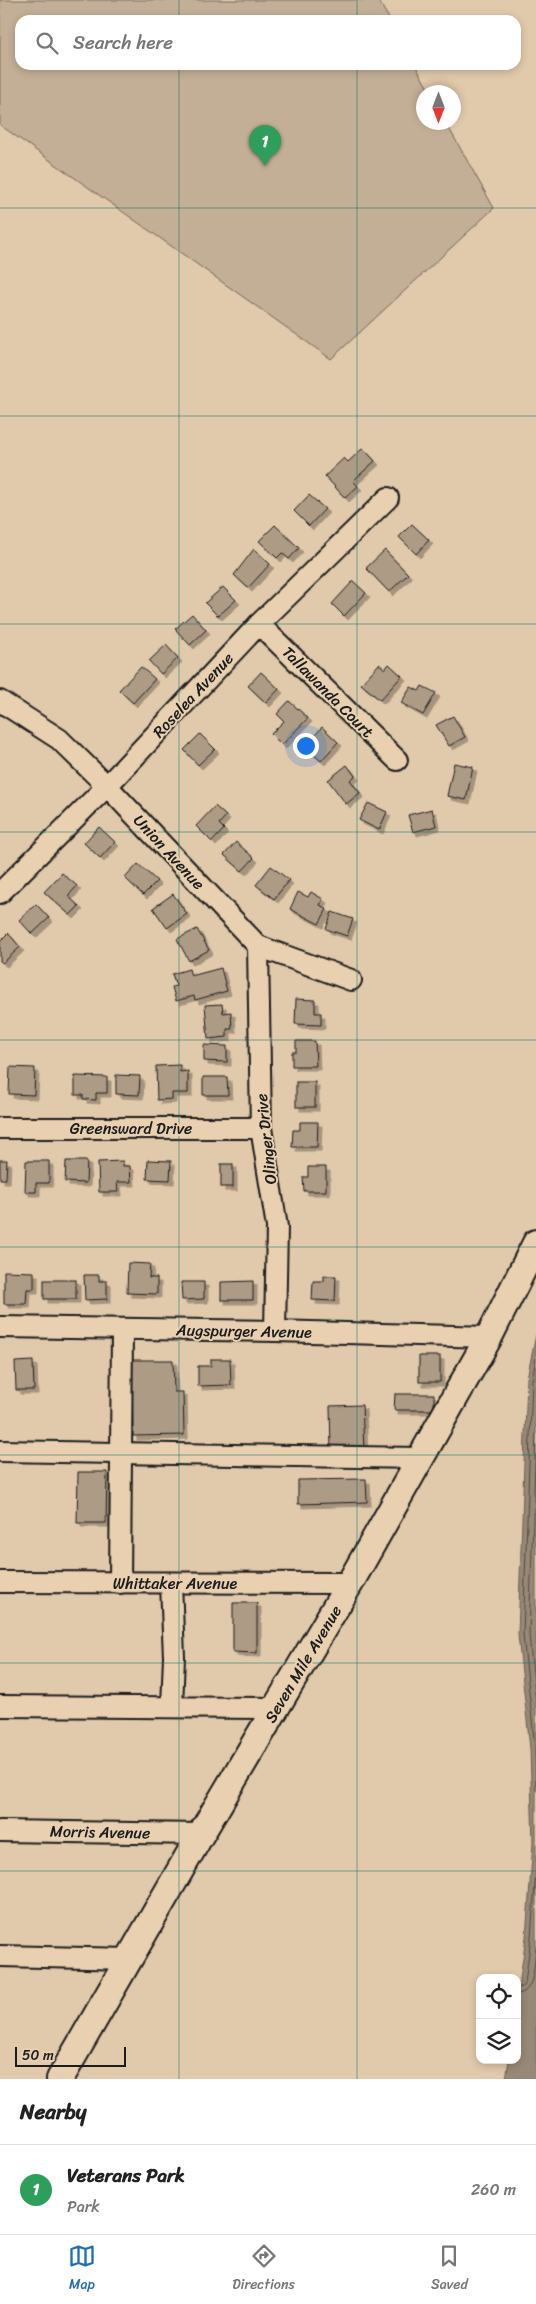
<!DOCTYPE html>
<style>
body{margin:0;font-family:Sriracha,sans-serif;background:#f6f6f6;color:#222}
.controls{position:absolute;right:15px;bottom:15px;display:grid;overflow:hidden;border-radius:10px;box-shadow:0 2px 8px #0003}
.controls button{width:45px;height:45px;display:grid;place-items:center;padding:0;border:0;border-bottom:1px solid #e0e0e0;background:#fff;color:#222;font:25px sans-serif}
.compass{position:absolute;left:416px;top:85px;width:45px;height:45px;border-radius:50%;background:#fff;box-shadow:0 2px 8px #0003;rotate:180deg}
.scale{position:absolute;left:15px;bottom:12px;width:111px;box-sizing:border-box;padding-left:5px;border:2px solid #1c1c1c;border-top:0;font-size:14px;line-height:18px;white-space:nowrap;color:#1c1c1c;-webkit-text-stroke:4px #e9d0b1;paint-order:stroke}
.you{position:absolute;left:305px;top:745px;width:18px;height:18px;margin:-12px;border:4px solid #fff;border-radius:50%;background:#1a73e8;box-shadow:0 0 0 8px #1a73e833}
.badge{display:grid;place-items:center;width:32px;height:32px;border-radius:50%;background:#1f6fb2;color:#fff;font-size:16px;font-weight:700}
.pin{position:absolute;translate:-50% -41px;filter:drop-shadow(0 1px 2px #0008)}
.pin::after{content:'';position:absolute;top:26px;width:18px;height:15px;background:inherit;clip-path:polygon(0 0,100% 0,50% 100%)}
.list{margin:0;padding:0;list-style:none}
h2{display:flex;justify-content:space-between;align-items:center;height:65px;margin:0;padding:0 20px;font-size:21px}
h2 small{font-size:16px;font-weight:400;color:#767676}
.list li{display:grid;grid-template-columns:32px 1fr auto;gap:15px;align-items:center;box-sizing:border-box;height:90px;padding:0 20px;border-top:1px solid #e0e0e0}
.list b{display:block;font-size:19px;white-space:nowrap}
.list p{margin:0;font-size:16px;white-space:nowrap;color:#767676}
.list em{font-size:16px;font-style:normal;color:#767676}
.icon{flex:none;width:28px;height:28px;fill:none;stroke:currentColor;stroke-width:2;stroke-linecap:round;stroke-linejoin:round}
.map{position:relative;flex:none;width:536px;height:2079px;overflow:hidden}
.search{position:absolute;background:#fff;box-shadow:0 2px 8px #0003;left:15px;right:15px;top:15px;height:55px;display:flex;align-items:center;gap:12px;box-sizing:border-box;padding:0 18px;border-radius:15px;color:#767676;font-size:19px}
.sheet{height:155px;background:#fff}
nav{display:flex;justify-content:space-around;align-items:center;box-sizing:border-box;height:70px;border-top:1px solid #e0e0e0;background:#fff;font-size:14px;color:#767676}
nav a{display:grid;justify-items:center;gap:2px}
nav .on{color:#1f6fb2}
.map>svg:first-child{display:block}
.green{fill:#c3af96;stroke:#706659}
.water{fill:#988976;stroke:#665d52}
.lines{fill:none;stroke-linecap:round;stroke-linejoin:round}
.shore{stroke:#4e4840;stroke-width:1}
.building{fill:#ad9b85;stroke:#1c1c1c;filter:url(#shadow)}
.minor-casing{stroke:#1c1c1c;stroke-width:24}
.major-casing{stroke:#1c1c1c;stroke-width:30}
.minor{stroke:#e9d0b1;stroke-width:20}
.major{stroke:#e9d0b1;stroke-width:26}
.grid{fill:none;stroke:#0f766e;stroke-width:1;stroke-opacity:0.55}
.labels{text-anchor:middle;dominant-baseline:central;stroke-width:4;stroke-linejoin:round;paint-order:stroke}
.street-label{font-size:16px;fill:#1c1c1c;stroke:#e9d0b1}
</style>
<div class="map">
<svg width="536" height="2079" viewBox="0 0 536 2079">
<defs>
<filter id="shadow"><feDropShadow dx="4" dy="4" stdDeviation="0" flood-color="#0004"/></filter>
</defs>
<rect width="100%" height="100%" fill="#e1c9ab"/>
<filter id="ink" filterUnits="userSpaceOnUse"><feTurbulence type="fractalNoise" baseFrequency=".02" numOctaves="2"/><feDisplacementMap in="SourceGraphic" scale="10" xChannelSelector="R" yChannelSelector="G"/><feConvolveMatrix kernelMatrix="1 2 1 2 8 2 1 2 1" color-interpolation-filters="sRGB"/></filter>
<g filter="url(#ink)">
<path class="green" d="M 0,0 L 378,0 L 390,20 L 20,20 L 20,65 L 415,65 L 430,92 L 424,92 L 424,122 L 446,123 L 494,208 L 331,359 L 0,125 Z"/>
<path class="water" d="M 536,1335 L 536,2079 L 506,2079 L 509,2060 L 517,2060 L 517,1999 L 526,1937 L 533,1843 L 530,1749 L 518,1635 L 527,1378 Z"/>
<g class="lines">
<g class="shore">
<path d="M 536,1358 L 532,1379 L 523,1635 L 535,1748 L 536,1789"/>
<path d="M 536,1434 L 529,1635 L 536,1701"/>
<path d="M 517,1988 L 522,1987 L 525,1983 L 531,1937 L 536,1871"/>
<path d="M 517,1994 C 536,1993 534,1962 536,1948"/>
</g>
</g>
<g class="building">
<path d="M 363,448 L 375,461 L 353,481 L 358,486 L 345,498 L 325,476 L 344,458 L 348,462 Z"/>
<path d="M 309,495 L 325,509 L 309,526 L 294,511 Z"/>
<path d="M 412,524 L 429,540 L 416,554 L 399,537 Z"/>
<path d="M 275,525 L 299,548 L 289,559 L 282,553 L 277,558 L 259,541 Z"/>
<path d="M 254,549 L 270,564 L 248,588 L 234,575 Z"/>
<path d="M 385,550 L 408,574 L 389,592 L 366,568 Z"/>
<path d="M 353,581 L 366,593 L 344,616 L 332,604 Z"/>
<path d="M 223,587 L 236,600 L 218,616 L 205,603 Z"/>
<path d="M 192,614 L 206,630 L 190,645 L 175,629 Z"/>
<path d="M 166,645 L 178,658 L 161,674 L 149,661 Z"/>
<path d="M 379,664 L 385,669 L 389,664 L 402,676 L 380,700 L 361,684 Z"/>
<path d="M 141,667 L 155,679 L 133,703 L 119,690 Z"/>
<path d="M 261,672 L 279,689 L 266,703 L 248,686 Z"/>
<path d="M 422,686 L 436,693 L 423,715 L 401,703 L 411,687 L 419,691 Z"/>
<path d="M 289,701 L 308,718 L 282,745 L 271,734 L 284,721 L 277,714 Z"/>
<path d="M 453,716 L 465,737 L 449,746 L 436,725 Z"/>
<path d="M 322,727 L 338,742 L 321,761 L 305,747 Z"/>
<path d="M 200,734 L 215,749 L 198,765 L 184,750 Z"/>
<path d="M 454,763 L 473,767 L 466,800 L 447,796 Z"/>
<path d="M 347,765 L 355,776 L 350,780 L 360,793 L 346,804 L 328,780 Z"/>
<path d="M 368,803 L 387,812 L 379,830 L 359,820 Z"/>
<path d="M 215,806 L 226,816 L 219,824 L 224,829 L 212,842 L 196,826 Z"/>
<path d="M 432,809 L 436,826 L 413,832 L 408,815 Z"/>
<path d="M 99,827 L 115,842 L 100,858 L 84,843 Z"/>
<path d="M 236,842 L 254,858 L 242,871 L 224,855 Z"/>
<path d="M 138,864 L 157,881 L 143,895 L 125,878 Z"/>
<path d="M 271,866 L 289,880 L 274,899 L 256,885 Z"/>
<path d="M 62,873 L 77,886 L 68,896 L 79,906 L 70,915 L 44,892 Z"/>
<path d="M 298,892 L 308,897 L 311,892 L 323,899 L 320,905 L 327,909 L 319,924 L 290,909 Z"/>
<path d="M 173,894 L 187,914 L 167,928 L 153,908 Z"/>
<path d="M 36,904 L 49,918 L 32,934 L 19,920 Z"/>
<path d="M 332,912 L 353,919 L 347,936 L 326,929 Z"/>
<path d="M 197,929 L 209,950 L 189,961 L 177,939 Z"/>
<path d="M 8,933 L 20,947 L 3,963 L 0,961 L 0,941 Z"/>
<path d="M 221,968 L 227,991 L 195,1000 L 194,996 L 176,1001 L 172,987 L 176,986 L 172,974 L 189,969 L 191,976 Z"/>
<path d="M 296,999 L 315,1000 L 315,1013 L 321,1013 L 321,1025 L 295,1024 Z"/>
<path d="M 222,1004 L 223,1013 L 231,1012 L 232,1029 L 227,1029 L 227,1037 L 208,1039 L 205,1005 Z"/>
<path d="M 296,1041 L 315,1041 L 316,1066 L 292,1066 L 292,1052 L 296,1052 Z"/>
<path d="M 204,1045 L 227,1046 L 227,1062 L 204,1061 Z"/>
<path d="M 180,1065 L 180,1072 L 188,1071 L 188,1093 L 172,1093 L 172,1099 L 157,1100 L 156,1066 Z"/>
<path d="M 10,1067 L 35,1068 L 34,1095 L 9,1094 Z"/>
<path d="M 116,1075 L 140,1076 L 139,1095 L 116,1094 Z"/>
<path d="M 75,1076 L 107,1077 L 107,1093 L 96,1093 L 96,1100 L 83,1099 L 83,1095 L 75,1095 Z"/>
<path d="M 203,1077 L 227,1077 L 228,1095 L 203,1095 Z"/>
<rect x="296" y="1082" width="19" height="25"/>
<path d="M 300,1122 L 318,1122 L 317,1147 L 292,1147 L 293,1130 L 300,1130 Z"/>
<path d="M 0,1160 L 7,1160 L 6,1179 L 0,1179 Z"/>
<path d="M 148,1160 L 171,1161 L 170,1180 L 147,1179 Z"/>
<path d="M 26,1161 L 49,1161 L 49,1183 L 36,1183 L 36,1192 L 25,1192 Z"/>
<path d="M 66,1161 L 87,1161 L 86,1183 L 65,1182 Z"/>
<path d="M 123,1161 L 123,1166 L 130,1166 L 131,1182 L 117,1182 L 118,1192 L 99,1192 L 98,1162 Z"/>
<rect x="221" y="1164" width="12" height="23"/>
<path d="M 308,1167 L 326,1167 L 326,1191 L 304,1191 L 303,1177 L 308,1177 Z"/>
<path d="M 128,1263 L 150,1264 L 149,1278 L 157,1278 L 157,1294 L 127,1293 Z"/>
<path d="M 4,1271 L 34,1272 L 34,1289 L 27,1289 L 26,1304 L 4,1304 Z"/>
<path d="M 84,1275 L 99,1275 L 99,1281 L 107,1281 L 107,1299 L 85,1300 Z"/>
<path d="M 324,1276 L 336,1276 L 335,1301 L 312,1300 L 313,1281 L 324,1281 Z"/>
<rect x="44" y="1280" width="32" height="19"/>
<path d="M 253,1281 L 253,1300 L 221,1300 L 221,1282 Z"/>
<path d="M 181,1282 L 204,1282 L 204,1299 L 182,1300 Z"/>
<rect x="419" y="1356" width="21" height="26"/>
<path d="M 211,1359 L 230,1359 L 231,1385 L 198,1386 L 198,1366 L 211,1366 Z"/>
<path d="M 132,1360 L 173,1360 L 174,1392 L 183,1392 L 184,1435 L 133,1436 Z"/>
<path d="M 33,1361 L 34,1390 L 16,1390 L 15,1362 Z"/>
<path d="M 395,1394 L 434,1394 L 434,1410 L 394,1410 Z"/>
<path d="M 362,1405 L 364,1450 L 331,1451 L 330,1406 Z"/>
<path d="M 78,1472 L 107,1472 L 106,1523 L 77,1523 Z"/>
<path d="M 366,1479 L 367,1502 L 298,1504 L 298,1480 Z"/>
<path d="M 233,1603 L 257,1603 L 257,1653 L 233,1652 Z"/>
</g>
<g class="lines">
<defs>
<g id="minor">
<path d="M 259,624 L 397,760"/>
<path d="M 0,701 L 59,739 L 107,786 L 258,946 L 351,980"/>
<path d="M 0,893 L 107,786 L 259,624 L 388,498"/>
<path d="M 258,946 L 261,1128 L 277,1227 L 275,1331"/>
<path d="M 0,1128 L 261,1128"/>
<path d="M 0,1327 L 275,1331 L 489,1337"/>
<path d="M 0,1451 L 419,1458"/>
<path d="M 0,1582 L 350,1583"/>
<path d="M 120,1583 L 122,1329"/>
<path d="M 171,1583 L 174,1657 L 172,1707"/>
<path d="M 0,1706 L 277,1708"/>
<path d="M 0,1831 L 201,1834"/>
<path d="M 0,1956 L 130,1959"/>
</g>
<path id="major" d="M 60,2079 L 201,1834 L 350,1583 L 489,1337 L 536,1243"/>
</defs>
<use href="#minor" class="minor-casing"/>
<use href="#major" class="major-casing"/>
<use href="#minor" class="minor"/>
<use href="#major" class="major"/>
</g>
</g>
<path class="grid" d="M 179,0 L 179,20M 357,0 L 357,20M 179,65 L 179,2079M 357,65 L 357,2079M 0,208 L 536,208M 0,416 L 536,416M 0,624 L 536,624M 0,832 L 536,832M 0,1040 L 536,1040M 0,1247 L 536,1247M 0,1455 L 536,1455M 0,1663 L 536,1663M 0,1871 L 536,1871"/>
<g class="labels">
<g class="street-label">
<text transform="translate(328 692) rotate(45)">Tallawanda Court</text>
<text transform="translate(193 695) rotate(-47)">Roselea Avenue</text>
<text transform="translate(169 852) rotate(47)">Union Avenue</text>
<text x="131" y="1128">Greensward Drive</text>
<text transform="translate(266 1139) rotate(-96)">Olinger Drive</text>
<text transform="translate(244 1331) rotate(1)">Augspurger Avenue</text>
<text x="175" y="1583">Whittaker Avenue</text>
<text transform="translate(303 1664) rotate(-59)">Seven Mile Avenue</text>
<text transform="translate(100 1832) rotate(1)">Morris Avenue</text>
</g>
</g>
</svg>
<div class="controls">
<button><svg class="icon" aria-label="locate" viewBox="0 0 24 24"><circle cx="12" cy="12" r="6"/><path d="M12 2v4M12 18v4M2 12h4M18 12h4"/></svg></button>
<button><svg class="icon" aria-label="layers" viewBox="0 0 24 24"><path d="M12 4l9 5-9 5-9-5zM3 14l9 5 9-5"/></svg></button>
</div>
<svg class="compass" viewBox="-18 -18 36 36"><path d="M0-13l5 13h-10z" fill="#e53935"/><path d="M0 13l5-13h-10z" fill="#767676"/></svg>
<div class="scale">50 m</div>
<div class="you"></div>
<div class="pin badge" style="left:265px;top:166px;background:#2e9e5b">1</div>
<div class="search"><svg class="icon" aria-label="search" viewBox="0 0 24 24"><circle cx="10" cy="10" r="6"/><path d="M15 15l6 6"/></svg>Search here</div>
</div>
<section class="sheet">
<h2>Nearby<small></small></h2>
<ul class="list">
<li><span class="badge" style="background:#2e9e5b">1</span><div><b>Veterans Park</b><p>Park</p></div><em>260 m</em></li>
</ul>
</section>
<nav>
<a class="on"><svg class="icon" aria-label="map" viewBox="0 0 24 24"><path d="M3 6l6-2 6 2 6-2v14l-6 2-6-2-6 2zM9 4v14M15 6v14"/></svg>Map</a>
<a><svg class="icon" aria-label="directions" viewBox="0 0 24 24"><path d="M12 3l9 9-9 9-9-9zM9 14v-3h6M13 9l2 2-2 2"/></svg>Directions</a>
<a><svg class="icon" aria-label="saved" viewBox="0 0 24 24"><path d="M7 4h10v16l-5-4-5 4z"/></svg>Saved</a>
</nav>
